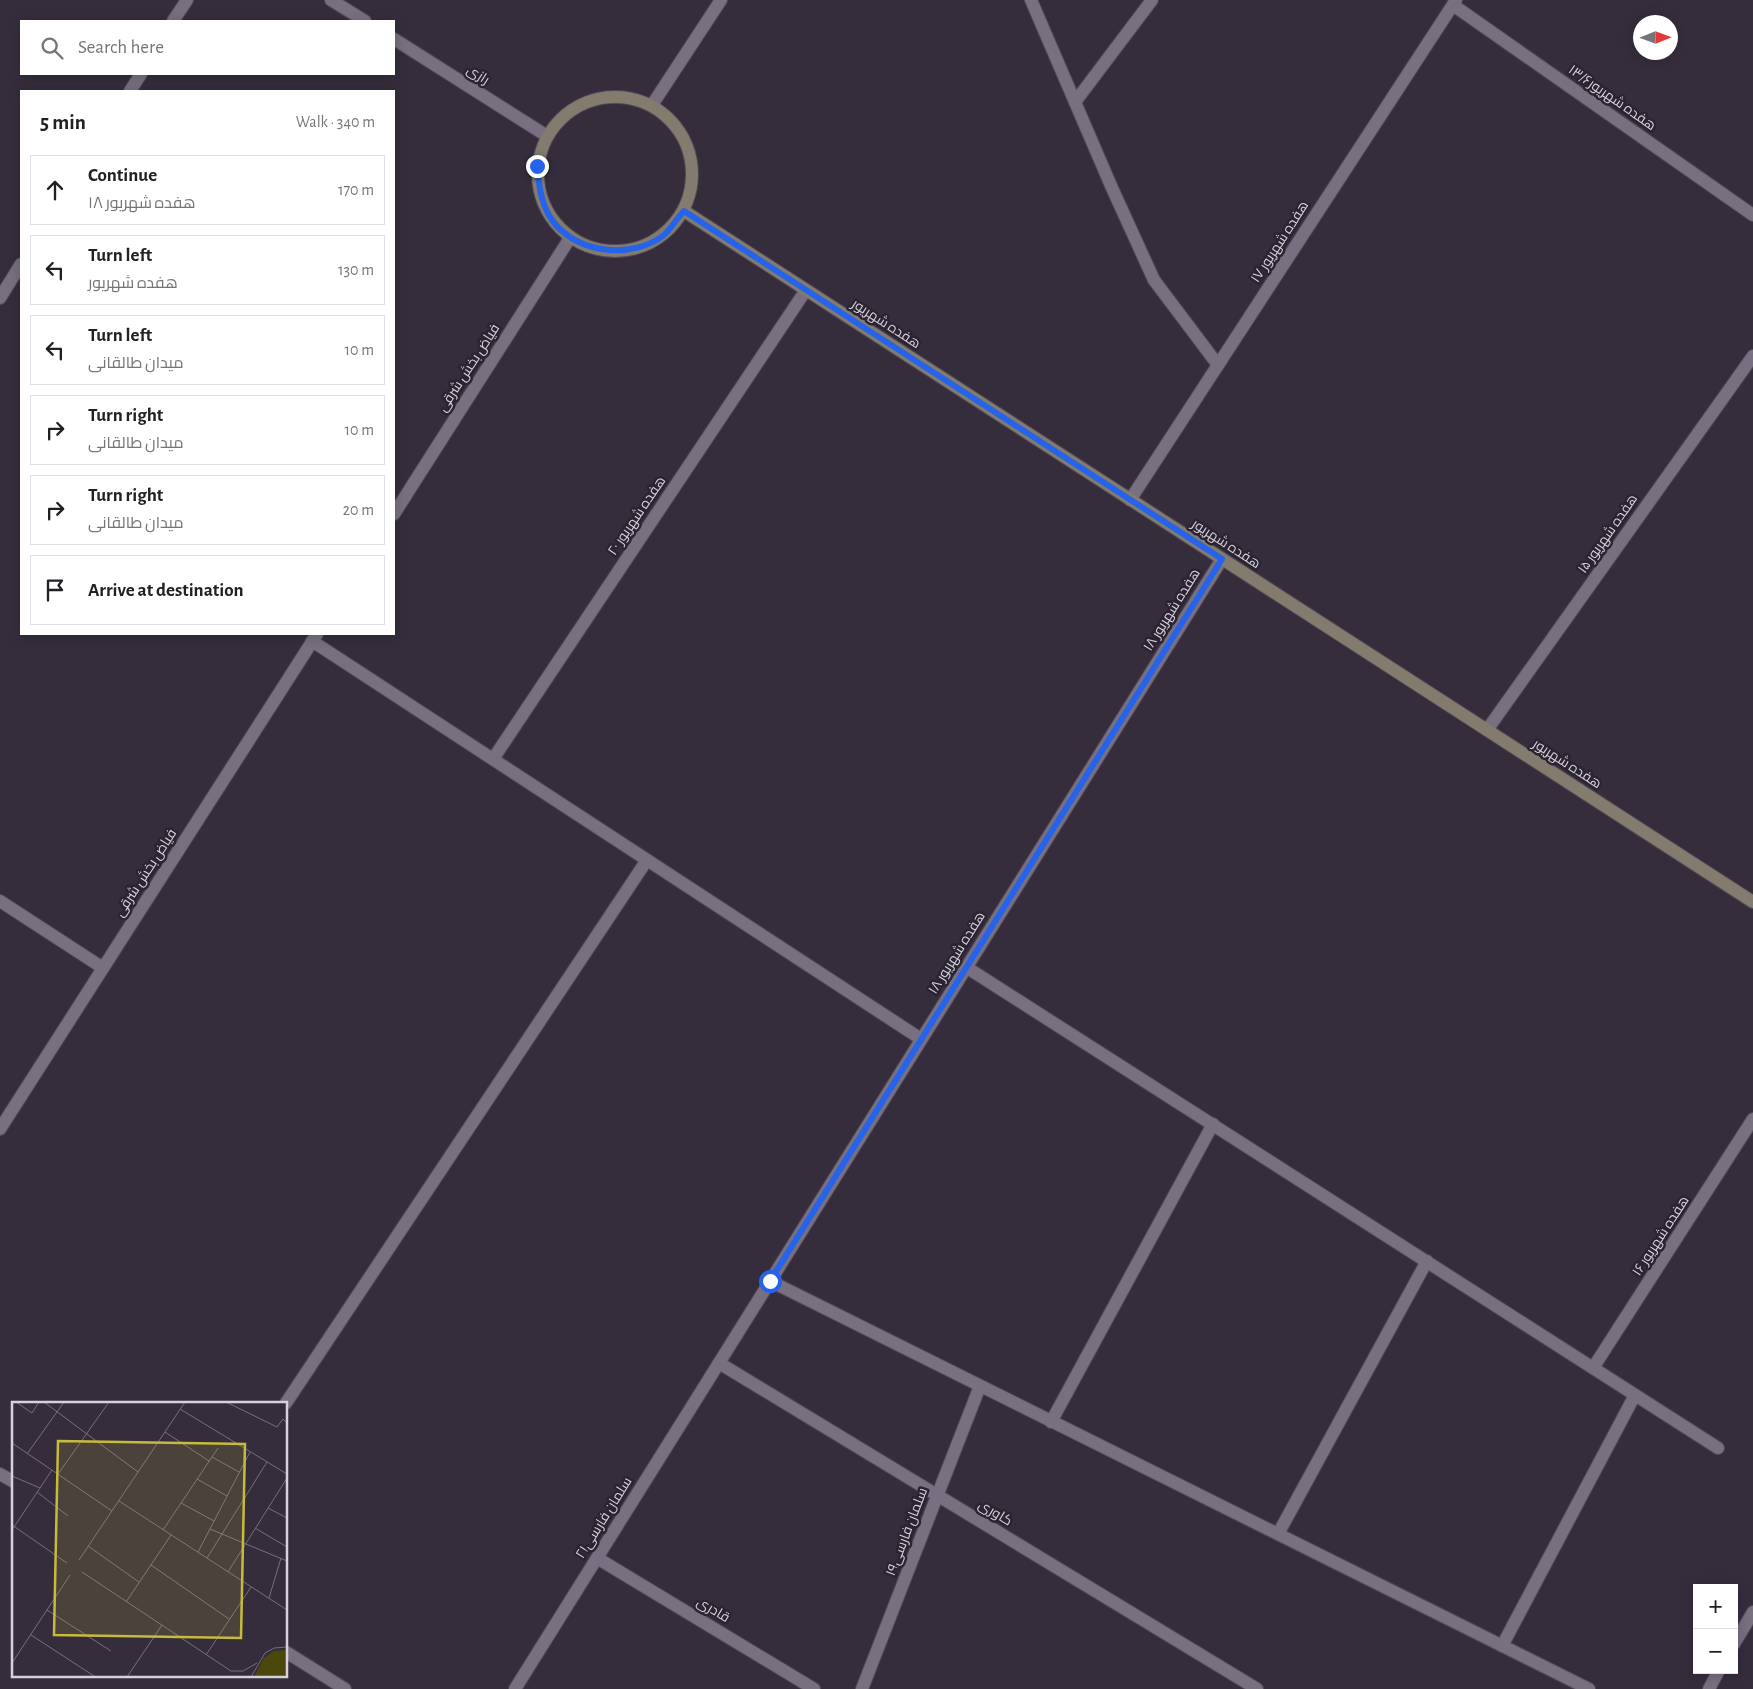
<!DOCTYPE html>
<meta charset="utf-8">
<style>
body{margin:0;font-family:"Alegreya Sans",Cairo,sans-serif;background:#f6f6f6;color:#202124}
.controls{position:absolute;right:15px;bottom:15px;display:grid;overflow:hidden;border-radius:0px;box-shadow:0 2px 12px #0003}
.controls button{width:45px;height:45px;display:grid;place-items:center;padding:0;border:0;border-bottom:1px solid #e0e0e0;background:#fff;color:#202124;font:25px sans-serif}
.compass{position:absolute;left:1633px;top:15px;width:45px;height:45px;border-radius:50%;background:#fff;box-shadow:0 2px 12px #0003;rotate:89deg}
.stop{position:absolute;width:15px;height:15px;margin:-11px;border:4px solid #2563eb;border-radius:50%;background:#fff}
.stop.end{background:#2563eb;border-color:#fff;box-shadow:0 1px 5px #0008}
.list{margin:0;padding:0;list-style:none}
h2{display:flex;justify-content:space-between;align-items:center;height:65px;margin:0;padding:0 20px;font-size:21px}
h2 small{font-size:16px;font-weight:400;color:#757577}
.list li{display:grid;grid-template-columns:32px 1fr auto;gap:15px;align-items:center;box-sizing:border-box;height:70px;margin:0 10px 10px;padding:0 10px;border:1px solid #e0e0e0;border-radius:0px}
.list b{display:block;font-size:19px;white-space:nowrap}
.list p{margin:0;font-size:16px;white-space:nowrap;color:#757577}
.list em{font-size:16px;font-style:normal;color:#757577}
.icon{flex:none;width:28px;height:28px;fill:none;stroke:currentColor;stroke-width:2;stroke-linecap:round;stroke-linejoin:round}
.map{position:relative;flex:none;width:1753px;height:1689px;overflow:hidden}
.search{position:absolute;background:#fff;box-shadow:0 2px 12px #0003;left:20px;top:20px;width:375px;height:55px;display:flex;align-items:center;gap:12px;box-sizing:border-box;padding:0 18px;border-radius:0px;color:#757577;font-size:19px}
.panel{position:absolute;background:#fff;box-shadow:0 2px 12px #0003;left:20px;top:90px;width:375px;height:545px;border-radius:0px}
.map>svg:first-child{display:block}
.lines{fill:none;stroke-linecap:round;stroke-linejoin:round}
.service-casing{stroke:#514a57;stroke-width:14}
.minor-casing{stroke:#514a57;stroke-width:14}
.tertiary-casing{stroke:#514a57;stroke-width:14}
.secondary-casing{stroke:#514a57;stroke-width:14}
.service{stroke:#787081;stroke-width:12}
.minor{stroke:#787081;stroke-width:12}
.tertiary{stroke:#787081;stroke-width:12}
.secondary{stroke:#837b6e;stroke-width:12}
.route{stroke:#2563eb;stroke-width:6}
.labels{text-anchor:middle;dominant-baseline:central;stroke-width:5;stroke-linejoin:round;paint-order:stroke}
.street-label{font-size:14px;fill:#d6d1db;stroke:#2b2432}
.inset-road{fill:none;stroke:#756f7c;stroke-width:1}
.view{fill:#c7bb3c;fill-opacity:0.15;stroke:#c7bb3c;stroke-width:2.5}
.inset-edge{fill:none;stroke:#d6d1db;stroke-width:2.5}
</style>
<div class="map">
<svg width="1753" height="1689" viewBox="0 0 1753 1689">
<rect width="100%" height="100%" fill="#352d3c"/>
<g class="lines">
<defs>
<path id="service" d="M 1031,0 L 1112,188 L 1154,280 L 1218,365"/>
<g id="minor">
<path d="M 1453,5 L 1753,215"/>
<path d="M 173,21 L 187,0"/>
<path d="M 130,91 L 141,74"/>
<path d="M 1075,102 L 1152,0"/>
<path d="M 0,298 L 21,264"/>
<path d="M 1130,500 L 1456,0"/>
<path d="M 312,641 L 921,1039"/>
<path d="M 1487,730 L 1753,356"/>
<path d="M 493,759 L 806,290"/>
<path d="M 0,901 L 103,968"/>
<path d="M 966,967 L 1718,1448"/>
<path d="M 770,1281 L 1589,1689"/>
<path d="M 719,1363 L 1257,1689"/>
<path d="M 1593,1368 L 1753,1119"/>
<path d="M 286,1403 L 647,860"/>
<path d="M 1051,1422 L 1213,1124"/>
<path d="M 0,1474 L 14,1482"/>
<path d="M 1278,1534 L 1427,1261"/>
<path d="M 597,1558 L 814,1689"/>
<path d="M 1734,1644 L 1753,1612"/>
<path d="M 1502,1646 L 1635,1395"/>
<path d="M 286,1652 L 345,1689"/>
<path d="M 515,1689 L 1222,559"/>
<path d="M 862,1689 L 980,1386"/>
<path d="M 1709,1689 L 1719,1670"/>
</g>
<g id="tertiary">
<path d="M 331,0 L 365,21"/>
<path d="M 394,39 L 547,136"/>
<path d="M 652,105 L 721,0"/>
<path d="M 394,514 L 570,238"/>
<path d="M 0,1129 L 317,634"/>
</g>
<g id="secondary">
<circle cx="615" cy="174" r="77"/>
<path d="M 684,211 L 1753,902"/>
</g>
</defs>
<use href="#service" class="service-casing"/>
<use href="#minor" class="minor-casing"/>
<use href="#tertiary" class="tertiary-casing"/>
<use href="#secondary" class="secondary-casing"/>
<use href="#service" class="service"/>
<use href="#minor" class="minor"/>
<use href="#tertiary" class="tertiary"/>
<use href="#secondary" class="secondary"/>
</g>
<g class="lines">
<path class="route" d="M 537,166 C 539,186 541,207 555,224 C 580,254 633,259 664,235 C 671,229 677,218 684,211 L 1222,559 L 770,1281"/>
</g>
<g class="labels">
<g class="street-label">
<text transform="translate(478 75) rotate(32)">رازی</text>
<text transform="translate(1612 98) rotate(35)">هفده شهریور۱۳/۶</text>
<text transform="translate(1280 242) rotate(-57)">هفده شهریور ۱۷</text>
<text transform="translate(886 324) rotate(33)">هفده شهریور</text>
<text transform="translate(469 368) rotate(-57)">فیاض بخش شرقی</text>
<text transform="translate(637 516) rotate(-56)">هفده شهریور ۲۰</text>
<text transform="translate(1608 534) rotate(-55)">هفده شهریور ۱۵</text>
<text transform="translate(1226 544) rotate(33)">هفده شهریور</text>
<text transform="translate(1172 610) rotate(-58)">هفده شهریور ۱۸</text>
<text transform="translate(1567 764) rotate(33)">هفده شهریور</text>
<text transform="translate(146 873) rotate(-57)">فیاض بخش شرقی</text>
<text transform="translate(957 953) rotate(-58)">هفده شهریور ۱۸</text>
<text transform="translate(1661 1236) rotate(-57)">هفده شهریور ۱۶</text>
<text transform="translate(995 1513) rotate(31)">کاوری</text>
<text transform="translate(604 1518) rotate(-58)">سلمان فارسی۲۱</text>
<text transform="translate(907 1532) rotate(-69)">سلمان فارسی۱۹</text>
<text transform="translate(713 1610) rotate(31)">قادری</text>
</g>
</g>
<g transform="translate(12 1402)">
<rect width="275" height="275" fill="#352d3c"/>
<path d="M 275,248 L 275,275 L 242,275 L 252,256 L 262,249 Z" fill="#4c470b"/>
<path class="inset-road" d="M 4,0 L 20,11 L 27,0M 32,0 L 126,70M 214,0 L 265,25 L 271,17 L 275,21M 168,7 L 275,72M 153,30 L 197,59M 0,41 L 100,109M 15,52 L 52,0M 200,55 L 227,70M 46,72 L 97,0M 0,74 L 28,86M 185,77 L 215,94M 25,90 L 56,114M 107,99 L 275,208M 169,101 L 202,119M 256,106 L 275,116M 0,123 L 55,161M 243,126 L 275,145M 198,127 L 275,159M 0,128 L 40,68M 151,128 L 206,46M 76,144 L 127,180M 186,150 L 238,50M 195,156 L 255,60M 67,158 L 173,0M 139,163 L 217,217M 70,170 L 219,269M 216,170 L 275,76M 257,196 L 269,156M 114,200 L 159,133M 35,208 L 99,249M 19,233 L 82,274M 194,253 L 239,185M 0,261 L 58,173M 219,269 L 231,269 L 245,261M 115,275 L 150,223M 239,275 L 253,251 L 262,246 L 275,245"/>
<path class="view" d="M 46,39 L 233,42 L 229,236 L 42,233 Z"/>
<rect width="275" height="275" class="inset-edge"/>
</g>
</svg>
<div class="controls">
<button>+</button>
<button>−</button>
</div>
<svg class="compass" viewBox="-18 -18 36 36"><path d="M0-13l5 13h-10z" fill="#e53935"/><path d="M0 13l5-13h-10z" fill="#757577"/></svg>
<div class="stop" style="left:770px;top:1281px"></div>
<div class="stop end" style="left:537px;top:166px"></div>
<div class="search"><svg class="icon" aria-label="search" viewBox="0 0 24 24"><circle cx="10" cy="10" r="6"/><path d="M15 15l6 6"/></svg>Search here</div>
<section class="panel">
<h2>5 min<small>Walk · 340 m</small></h2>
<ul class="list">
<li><svg class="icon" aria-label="ahead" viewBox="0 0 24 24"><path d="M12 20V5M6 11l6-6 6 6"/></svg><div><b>Continue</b><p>هفده شهریور ۱۸</p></div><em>170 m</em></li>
<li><svg class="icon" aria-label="left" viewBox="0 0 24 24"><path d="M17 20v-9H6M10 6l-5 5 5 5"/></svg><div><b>Turn left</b><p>هفده شهریور</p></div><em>130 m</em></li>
<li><svg class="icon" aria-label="left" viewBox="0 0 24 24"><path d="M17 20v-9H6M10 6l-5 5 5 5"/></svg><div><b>Turn left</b><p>میدان طالقانی</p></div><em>10 m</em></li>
<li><svg class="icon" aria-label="right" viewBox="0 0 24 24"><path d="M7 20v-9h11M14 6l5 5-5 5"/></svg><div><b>Turn right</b><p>میدان طالقانی</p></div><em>10 m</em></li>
<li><svg class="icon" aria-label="right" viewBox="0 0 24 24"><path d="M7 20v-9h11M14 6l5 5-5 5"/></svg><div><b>Turn right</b><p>میدان طالقانی</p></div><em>20 m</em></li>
<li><svg class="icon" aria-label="arrive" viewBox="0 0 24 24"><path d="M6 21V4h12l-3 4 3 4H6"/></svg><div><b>Arrive at destination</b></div></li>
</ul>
</section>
</div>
